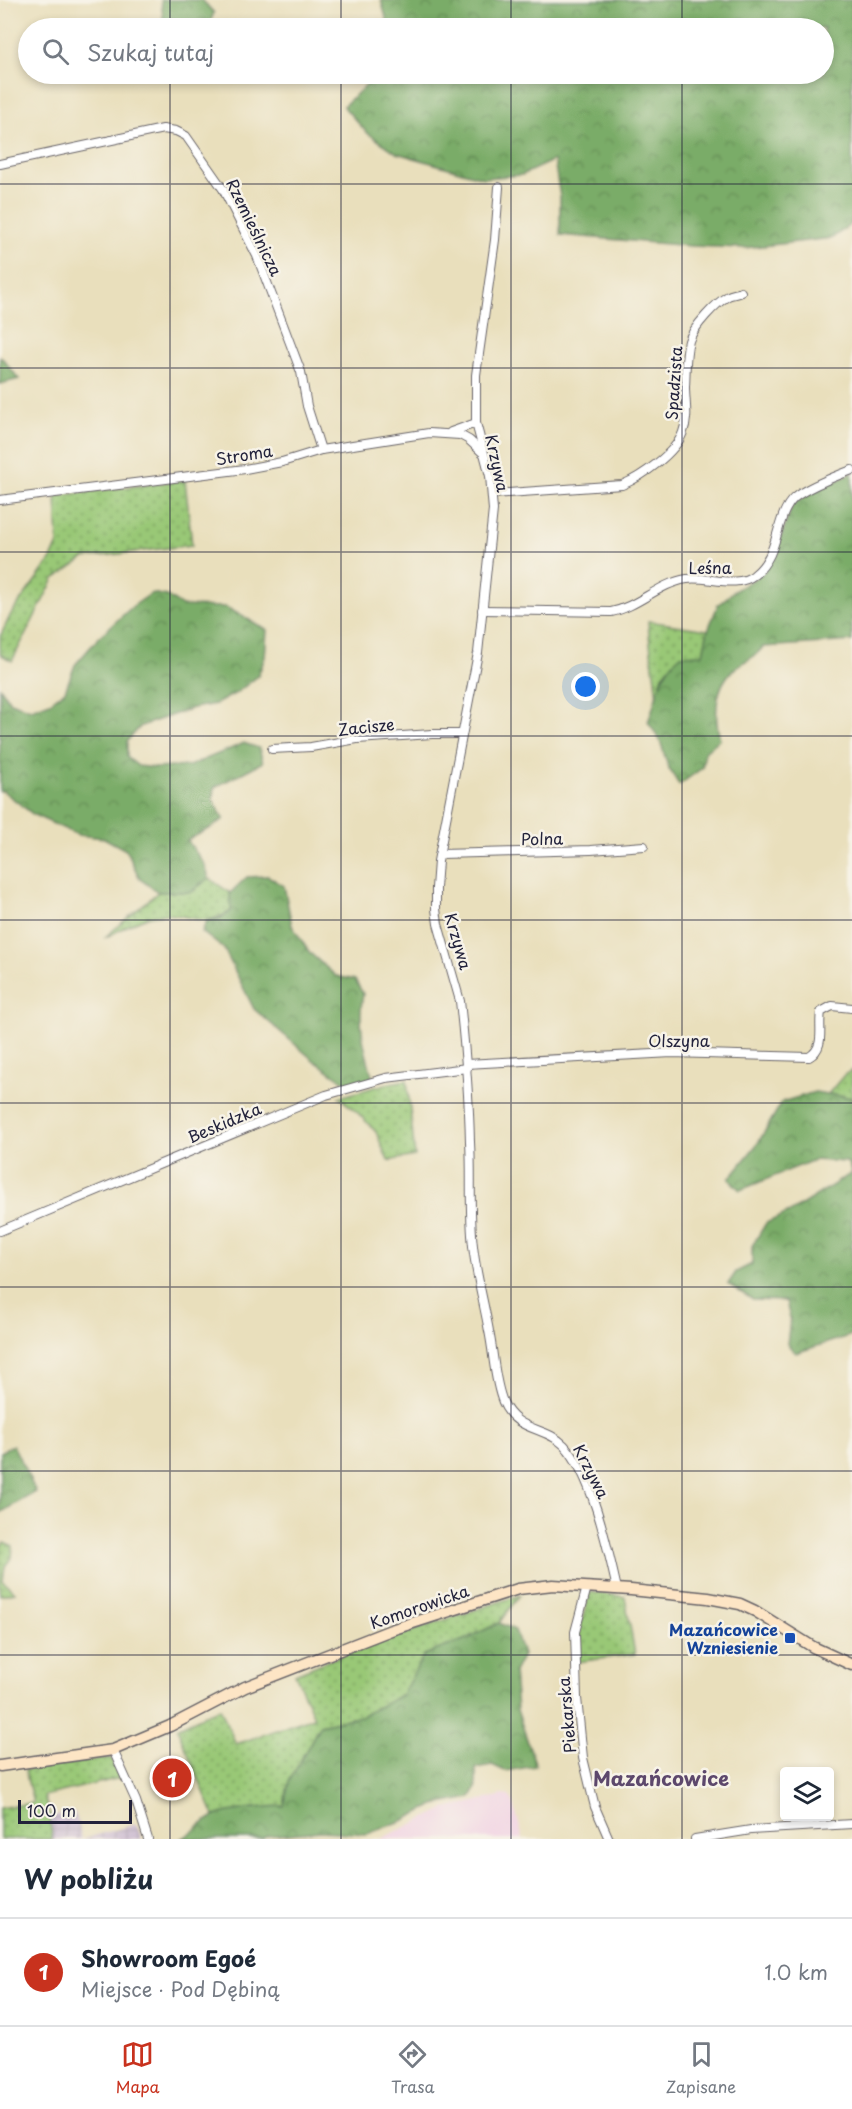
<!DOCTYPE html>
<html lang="pl">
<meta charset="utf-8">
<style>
body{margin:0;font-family:"Playpen Sans",sans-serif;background:#f6f6f7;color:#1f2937}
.controls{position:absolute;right:18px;bottom:18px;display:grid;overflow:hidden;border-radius:6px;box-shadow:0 3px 9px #0003}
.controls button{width:54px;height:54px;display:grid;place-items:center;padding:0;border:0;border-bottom:2px solid #e0e1e3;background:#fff;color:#1f2937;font:30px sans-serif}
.scale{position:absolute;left:18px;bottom:15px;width:114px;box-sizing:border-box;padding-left:6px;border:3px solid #22223b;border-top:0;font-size:16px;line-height:21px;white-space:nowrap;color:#22223b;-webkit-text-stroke:4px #f7f3e8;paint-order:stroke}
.you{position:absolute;left:586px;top:687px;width:21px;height:21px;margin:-15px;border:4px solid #fff;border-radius:50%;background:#1a73e8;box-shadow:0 0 0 9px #1a73e833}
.badge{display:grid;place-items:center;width:39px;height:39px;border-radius:50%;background:#c8321e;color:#fff;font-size:20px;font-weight:700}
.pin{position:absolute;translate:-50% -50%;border:3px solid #fff;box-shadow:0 2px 6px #0006}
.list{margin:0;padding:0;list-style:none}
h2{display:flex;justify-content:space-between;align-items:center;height:78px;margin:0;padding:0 24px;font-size:26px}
h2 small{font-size:20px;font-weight:400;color:#747a83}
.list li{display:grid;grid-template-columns:39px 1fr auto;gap:18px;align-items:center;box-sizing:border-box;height:108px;padding:0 24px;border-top:2px solid #e0e1e3}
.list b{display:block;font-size:22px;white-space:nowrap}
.list p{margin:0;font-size:20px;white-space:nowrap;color:#747a83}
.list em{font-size:20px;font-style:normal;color:#747a83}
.icon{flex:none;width:33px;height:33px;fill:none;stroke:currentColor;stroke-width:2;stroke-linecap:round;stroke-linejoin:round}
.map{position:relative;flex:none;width:852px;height:1839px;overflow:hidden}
.search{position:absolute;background:#fff;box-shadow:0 3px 9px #0003;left:18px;right:18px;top:18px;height:66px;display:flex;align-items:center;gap:15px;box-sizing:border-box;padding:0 21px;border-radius:33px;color:#747a83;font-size:22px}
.sheet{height:186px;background:#fff}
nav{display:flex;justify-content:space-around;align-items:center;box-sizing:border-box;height:84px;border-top:2px solid #e0e1e3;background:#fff;font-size:16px;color:#747a83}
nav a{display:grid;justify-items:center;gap:3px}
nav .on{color:#c8321e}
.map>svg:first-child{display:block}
.built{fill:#f1d0e3}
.industrial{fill:url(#industrial-grid)}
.grass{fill:url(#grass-dots);stroke:#5e7558;stroke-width:1.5}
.forest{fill:url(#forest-crowns);stroke:#4e6751;stroke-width:1.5}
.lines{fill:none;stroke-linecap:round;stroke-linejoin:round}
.street-casing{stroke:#686468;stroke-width:10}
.secondary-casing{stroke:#686468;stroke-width:13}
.street{stroke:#fff;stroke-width:8}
.secondary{stroke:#fde5c5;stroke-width:10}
.grid{fill:none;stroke:#22223b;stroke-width:1.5;stroke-opacity:0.55}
.transit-dot{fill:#1a4fb4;stroke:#f7f3e8;stroke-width:2}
.labels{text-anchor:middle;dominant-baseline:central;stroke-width:5;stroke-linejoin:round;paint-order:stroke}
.street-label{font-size:16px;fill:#22223b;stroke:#f7f3e8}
.transit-label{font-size:16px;font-weight:bold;fill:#164399;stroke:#f7f3e8;text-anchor:end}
.quarter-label{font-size:20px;font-weight:bold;fill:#5d486c;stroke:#f7f3e8}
</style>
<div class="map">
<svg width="852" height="1839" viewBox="0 0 852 1839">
<defs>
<pattern id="industrial-grid" width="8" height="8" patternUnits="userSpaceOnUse" patternTransform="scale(1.5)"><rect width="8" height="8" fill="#cebed1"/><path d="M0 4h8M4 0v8" fill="none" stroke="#b1a3b4"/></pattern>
<pattern id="grass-dots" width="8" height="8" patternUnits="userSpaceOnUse" patternTransform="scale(1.5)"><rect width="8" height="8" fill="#99c876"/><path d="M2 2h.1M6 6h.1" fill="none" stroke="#7ca262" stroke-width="1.8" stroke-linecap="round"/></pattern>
<pattern id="forest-crowns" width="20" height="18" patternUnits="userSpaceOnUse" patternTransform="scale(1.5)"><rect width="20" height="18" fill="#7aac67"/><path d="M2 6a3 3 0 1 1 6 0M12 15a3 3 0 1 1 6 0" fill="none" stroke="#648c56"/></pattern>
</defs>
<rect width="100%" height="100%" fill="#f7f3e8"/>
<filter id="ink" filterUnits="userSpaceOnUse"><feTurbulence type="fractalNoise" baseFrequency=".0167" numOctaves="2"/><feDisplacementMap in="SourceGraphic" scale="12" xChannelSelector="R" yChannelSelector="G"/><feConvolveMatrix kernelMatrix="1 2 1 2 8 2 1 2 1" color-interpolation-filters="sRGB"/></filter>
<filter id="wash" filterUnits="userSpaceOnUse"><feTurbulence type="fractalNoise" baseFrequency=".008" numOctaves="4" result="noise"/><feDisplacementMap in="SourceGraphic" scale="24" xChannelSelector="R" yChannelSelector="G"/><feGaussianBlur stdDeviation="1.35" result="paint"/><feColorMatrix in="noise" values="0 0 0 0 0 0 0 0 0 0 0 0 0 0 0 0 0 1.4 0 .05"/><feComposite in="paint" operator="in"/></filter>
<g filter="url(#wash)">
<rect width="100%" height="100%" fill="#e9dfbc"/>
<path class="built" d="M 503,1795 L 509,1796 L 513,1801 L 523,1839 L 380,1839 L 445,1809 Z"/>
<g class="industrial">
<path d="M 75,1812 L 82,1839 L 52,1839 L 50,1816 Z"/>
<path d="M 136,1824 L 142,1839 L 83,1839 Z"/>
</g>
<g class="grass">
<path d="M 185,480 L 192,545 L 85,558 L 54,579 L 12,661 L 0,654 L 0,637 L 11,614 L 51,559 L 58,543 L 56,496 Z"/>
<path d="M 648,621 L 708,630 L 703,655 L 681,655 L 663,675 L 657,699 C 655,673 649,647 648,621 Z"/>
<path d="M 209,878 L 230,893 L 231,911 C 200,931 187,910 155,915 C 138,918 120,931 104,938 L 158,892 L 191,892 Z"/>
<path d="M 852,1070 L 852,1098 L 828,1094 L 844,1075 Z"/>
<path d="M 407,1080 L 415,1156 L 388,1161 L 376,1132 L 358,1113 L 339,1097 L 386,1084 Z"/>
<path d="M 4,1542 L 13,1546 L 12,1557 L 5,1566 L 3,1581 L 15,1592 L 0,1595 L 0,1548 Z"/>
<path d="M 590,1592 L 625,1597 L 635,1654 L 578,1662 L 579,1632 Z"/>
<path d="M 520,1595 L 499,1623 L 464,1640 L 424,1655 L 402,1695 L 361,1716 L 320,1725 L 289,1782 L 284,1806 L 253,1808 L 214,1816 L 177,1728 L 220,1708 L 236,1744 L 314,1717 L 295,1674 L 355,1650 Z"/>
<path d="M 111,1758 L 120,1778 L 44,1796 L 50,1816 L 52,1839 L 0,1839 L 0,1808 L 33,1803 L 25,1770 Z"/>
</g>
<g class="forest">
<path d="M 161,0 L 202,0 L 214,13 L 210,22 L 174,23 L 164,25 Z"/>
<path d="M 381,0 L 852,0 L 852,223 L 832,238 L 744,248 L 691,246 L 560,235 L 560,197 L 554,160 L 522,175 L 483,178 L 397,153 L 366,132 L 343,106 L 379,74 L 824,74 L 824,28 L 389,28 Z"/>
<path d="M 0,357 L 3,359 L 19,379 L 0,384 Z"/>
<path d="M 852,473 L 852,641 L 763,647 C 754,658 752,657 741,664 C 715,680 713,712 720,739 L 705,752 L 702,768 L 679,785 L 668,767 L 660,740 L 648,722 C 658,696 658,673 681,655 L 703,654 L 708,630 L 718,605 L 734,591 L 754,579 L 766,569 L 774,556 L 793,504 L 825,485 Z"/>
<path d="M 152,593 L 167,596 L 182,606 L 226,607 L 267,630 L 265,657 L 258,676 L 236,693 L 216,704 L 193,708 L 141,726 L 127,741 L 127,757 L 138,766 L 157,768 L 189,766 L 244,743 L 259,748 L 263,762 L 215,787 L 213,800 L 224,819 L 209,829 L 187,840 L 205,865 L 209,878 L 191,892 L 158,892 L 140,879 L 126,850 L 104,838 L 78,835 L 34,815 L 3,791 L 0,791 L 0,687 L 10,702 L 31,709 L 50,702 L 65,691 L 75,665 L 100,636 L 133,606 Z"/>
<path d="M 268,876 L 284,886 L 292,926 L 310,953 L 336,976 L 355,980 L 363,994 C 357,1024 365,1050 373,1079 L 349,1085 L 312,1059 L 254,1009 L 224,949 L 202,932 L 206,922 L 221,918 L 231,911 L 230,893 L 247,877 Z"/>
<path d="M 815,1092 L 852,1098 L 852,1335 L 796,1353 L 787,1344 L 790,1319 L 786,1301 L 753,1300 L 728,1284 L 736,1272 L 752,1264 L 752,1246 L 766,1223 L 792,1211 L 852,1173 L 847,1162 L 814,1160 L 740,1190 L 729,1179 L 758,1143 L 782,1102 Z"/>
<path d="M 13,1445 L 36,1492 L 0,1513 L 0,1452 Z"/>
<path d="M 499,1623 L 515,1630 L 523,1655 L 514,1672 L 517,1710 L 536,1766 L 505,1771 L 492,1765 L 476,1768 L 476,1788 L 470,1798 L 434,1805 L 404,1820 L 367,1834 L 321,1831 L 267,1836 L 262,1839 L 181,1839 C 193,1833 201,1823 213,1817 C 228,1809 266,1807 284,1806 L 289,1782 L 320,1725 L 361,1716 L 402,1695 L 424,1655 L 464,1640 Z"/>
</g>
</g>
<g filter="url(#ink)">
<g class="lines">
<defs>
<g id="street">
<path d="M 0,164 L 163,129 L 176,131 L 186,136 L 223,189 L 257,256 L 301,372 L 307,406 L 321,450"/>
<path d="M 499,187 L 495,240 L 476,375 L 476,423 L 490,476 L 493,510 L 478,653 L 438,861 L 436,888 L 436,909 L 438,924 L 460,1001 C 465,1048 469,1095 470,1142 C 472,1176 469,1211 473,1246 C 476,1274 484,1303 489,1331 C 494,1354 494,1380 503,1402 C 516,1432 545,1426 564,1445 C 592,1474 608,1549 617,1589"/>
<path d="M 451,432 L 476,423"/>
<path d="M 493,494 L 622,485 C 641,477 676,453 683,432 C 689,417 685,403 685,387 C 686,373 685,354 689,341 C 693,327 716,303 728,296 C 732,294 737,294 741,292"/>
<path d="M 0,500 L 245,469 L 282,462 L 321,450 L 429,433 L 460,435 L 469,440 L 482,452"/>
<path d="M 482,610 L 611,612 C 638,607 659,583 687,579 C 708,576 737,589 754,575 C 781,554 774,517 794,498 C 807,487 836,476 852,470"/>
<path d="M 272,749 L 311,747 L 357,739 L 432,734 L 462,734"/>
<path d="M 441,854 L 591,850 L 644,846"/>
<path d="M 466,1064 L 672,1053 L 809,1057 C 826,1047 818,1028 821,1012 L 832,1006 L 852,1008"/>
<path d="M 0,1231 L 326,1095 L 386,1078 L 467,1068"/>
<path d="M 587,1587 L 575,1632 L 577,1698 L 583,1758 L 595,1807 L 609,1839"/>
<path d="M 113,1750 L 136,1801 L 148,1839"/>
<path d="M 695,1839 L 751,1830 L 852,1824"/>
</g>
<path id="secondary" d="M 0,1766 L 113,1750 L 170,1726 L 245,1687 L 391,1630 L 518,1589 L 553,1585 L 631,1590 L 708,1598 L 740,1604 L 755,1611 L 813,1647 L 852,1665"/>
</defs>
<use href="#street" class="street-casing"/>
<use href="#secondary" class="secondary-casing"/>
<use href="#street" class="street"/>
<use href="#secondary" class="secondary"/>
</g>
</g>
<path class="grid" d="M 170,0 L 170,28M 341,0 L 341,28M 511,0 L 511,28M 682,0 L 682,28M 170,74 L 170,1839M 341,74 L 341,1839M 511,74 L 511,1839M 682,74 L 682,1839M 0,184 L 852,184M 0,368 L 852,368M 0,552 L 852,552M 0,736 L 852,736M 0,920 L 852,920M 0,1103 L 852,1103M 0,1287 L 852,1287M 0,1471 L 852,1471M 0,1655 L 852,1655"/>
<rect class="transit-dot" x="784" y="1632" width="12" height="12" rx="3"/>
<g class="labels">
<g class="street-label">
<text transform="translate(255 227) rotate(64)">Rzemieślnicza</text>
<text transform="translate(673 383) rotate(-86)">Spadzista</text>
<text transform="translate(244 454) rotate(-9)">Stroma</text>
<text transform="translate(498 463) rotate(78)">Krzywa</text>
<text x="710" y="567">Leśna</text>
<text transform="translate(366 726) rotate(-6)">Zacisze</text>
<text transform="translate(542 838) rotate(-1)">Polna</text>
<text transform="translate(459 941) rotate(74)">Krzywa</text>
<text x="679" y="1040">Olszyna</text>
<text transform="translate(224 1122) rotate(-23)">Beskidzka</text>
<text transform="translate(592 1471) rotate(63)">Krzywa</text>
<text transform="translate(419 1606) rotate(-19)">Komorowicka</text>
<text transform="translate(566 1715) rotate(-95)">Piekarska</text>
</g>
<g class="transit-label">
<text x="778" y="1629">Mazańcowice<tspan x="778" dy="18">Wzniesienie</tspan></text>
</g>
<g class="quarter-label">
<text x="661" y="1778">Mazańcowice</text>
</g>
</g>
</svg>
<div class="controls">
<button><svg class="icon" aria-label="layers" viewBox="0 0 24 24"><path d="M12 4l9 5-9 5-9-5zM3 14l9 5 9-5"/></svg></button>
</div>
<div class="scale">100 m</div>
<div class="you"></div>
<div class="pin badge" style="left:172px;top:1778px">1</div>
<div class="search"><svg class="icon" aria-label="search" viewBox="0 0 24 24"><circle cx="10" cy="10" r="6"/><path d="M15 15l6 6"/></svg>Szukaj tutaj</div>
</div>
<section class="sheet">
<h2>W pobliżu<small></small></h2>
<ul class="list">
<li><span class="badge">1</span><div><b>Showroom Egoé</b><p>Miejsce · Pod Dębiną</p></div><em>1.0 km</em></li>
</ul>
</section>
<nav>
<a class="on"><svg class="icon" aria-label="map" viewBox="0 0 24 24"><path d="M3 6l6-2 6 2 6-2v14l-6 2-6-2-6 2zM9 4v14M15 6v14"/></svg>Mapa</a>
<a><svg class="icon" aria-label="directions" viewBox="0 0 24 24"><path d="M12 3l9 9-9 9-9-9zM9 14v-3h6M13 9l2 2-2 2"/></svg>Trasa</a>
<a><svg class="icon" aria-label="saved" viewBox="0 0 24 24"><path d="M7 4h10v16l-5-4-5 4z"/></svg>Zapisane</a>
</nav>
